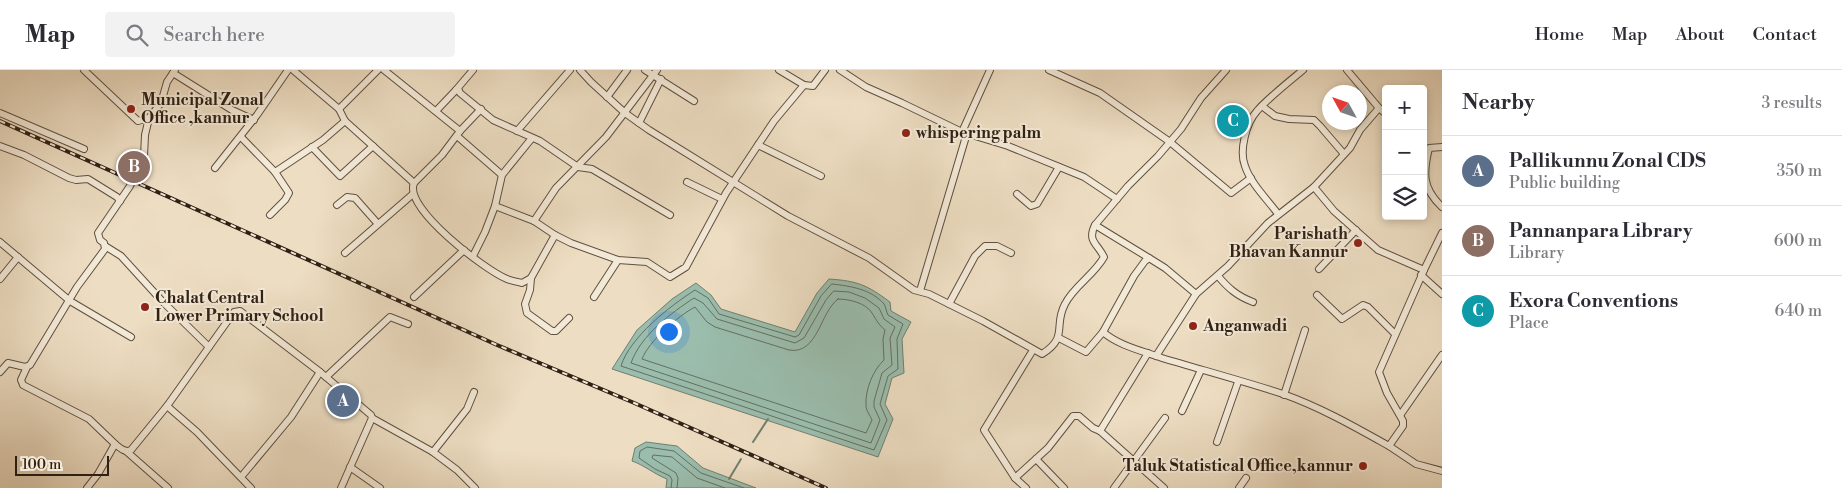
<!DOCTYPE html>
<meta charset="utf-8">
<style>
body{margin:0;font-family:"Libre Bodoni",serif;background:#f2f2f3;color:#2b2b33}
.controls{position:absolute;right:15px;top:15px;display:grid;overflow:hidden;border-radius:5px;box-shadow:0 2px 8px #0003}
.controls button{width:45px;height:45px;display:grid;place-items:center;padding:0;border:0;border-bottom:1px solid #e1e1e2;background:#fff;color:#2b2b33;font:25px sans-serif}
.compass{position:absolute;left:1322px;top:15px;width:45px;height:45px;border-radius:50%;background:#fff;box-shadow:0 2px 8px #0003;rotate:310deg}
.scale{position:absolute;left:15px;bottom:12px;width:94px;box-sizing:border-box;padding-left:5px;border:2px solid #302114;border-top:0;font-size:14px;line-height:18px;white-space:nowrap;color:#302114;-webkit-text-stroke:4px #f3e9d7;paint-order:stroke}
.you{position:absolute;left:668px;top:261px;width:18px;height:18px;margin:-12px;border:4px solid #fff;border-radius:50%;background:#1a73e8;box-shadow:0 0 0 8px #1a73e833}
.badge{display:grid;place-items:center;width:32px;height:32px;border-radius:50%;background:#8f2418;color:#fff;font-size:16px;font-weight:700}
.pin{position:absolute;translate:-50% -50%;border:2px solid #fff;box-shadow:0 1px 5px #0006}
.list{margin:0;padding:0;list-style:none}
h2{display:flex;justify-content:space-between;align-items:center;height:65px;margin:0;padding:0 20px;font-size:21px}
h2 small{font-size:16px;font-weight:400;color:#7c7c81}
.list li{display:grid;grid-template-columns:32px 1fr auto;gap:15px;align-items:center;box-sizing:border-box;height:70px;padding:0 20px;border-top:1px solid #e1e1e2}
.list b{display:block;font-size:19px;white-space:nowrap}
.list p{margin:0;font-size:16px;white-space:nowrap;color:#7c7c81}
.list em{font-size:16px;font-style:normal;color:#7c7c81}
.icon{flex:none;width:28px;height:28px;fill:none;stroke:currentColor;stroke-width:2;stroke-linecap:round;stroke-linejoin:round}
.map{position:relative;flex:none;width:1442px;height:418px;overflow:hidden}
header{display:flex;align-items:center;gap:30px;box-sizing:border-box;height:70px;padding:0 25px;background:#fff;border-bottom:1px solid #e1e1e2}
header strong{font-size:24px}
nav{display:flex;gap:28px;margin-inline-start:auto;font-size:18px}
.search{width:350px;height:45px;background:#f2f2f3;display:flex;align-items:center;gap:12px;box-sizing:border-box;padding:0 18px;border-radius:5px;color:#7c7c81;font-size:19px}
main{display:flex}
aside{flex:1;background:#fff}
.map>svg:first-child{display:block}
.water{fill:#9abdad;stroke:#707f70}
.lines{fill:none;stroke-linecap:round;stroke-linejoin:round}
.shore{stroke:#656f60;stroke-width:1}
.stream{stroke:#707f70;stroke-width:2}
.minor-casing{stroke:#5f5040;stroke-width:8}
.minor{stroke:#f3e9d7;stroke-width:6}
.rail-casing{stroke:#302114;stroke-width:4}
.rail{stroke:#f3e9d7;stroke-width:2;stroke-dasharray:5.5;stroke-linecap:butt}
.poi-dot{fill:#8f2418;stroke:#f3e9d7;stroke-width:2}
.labels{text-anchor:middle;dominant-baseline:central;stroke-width:4;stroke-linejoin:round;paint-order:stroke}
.poi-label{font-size:16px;font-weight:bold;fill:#302114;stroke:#f3e9d7;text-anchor:start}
</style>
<header>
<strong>Map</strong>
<div class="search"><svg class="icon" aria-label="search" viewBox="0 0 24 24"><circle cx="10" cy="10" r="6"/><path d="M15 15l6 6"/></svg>Search here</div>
<nav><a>Home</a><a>Map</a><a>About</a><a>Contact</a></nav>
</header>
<main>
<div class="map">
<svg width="1442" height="418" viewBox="0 0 1442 418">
<rect width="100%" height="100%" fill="#edddc2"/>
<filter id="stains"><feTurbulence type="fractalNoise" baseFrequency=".004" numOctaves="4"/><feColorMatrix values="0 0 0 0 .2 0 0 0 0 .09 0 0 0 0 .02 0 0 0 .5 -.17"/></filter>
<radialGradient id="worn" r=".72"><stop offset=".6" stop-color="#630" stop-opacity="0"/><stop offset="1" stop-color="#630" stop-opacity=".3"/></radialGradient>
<g class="water">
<path d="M 829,209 C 858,211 867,215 890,232 L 891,241 L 911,252 L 902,269 L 904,303 L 892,308 L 885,334 L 893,349 L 878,387 L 612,299 L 637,260 L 672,229 L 696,213 L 711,225 L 721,239 L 795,262 L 817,223 Z"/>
<path d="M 646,372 L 677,376 L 703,398 L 756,418 L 666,418 L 667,409 C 654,404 644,395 632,391 L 635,378 Z"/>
</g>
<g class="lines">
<g class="shore">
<path d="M 832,214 C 850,216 871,219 884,234 C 886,237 886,241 888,245 L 903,254 L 897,269 L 898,299 L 888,306 L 880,334 L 887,350 L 874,380 L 621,296 C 630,267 670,236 695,220 L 708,228 L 719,244 L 795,267 L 799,265 L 821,226 Z"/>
<path d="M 834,221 L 849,222 L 865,228 L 879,238 L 884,249 L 895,257 L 890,268 L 892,295 L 882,303 L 874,331 L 874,337 L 880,350 L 871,373 L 631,293 C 641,265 671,243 694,228 L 703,233 L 717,249 L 795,273 L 804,268 L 826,230 Z"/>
<path d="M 838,229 C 849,229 866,233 872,243 C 877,251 878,254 885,260 L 883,269 L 884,290 C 873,300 865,320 866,335 C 866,341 870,345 872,350 L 866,363 L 642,289 C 649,271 678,246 695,237 L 707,252 L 715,257 L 789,280 C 818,285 820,242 838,229 Z"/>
<path d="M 671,418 L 672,410 L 670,406 L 655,399 L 639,388 L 640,381 L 647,377 L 674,381 L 701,403 L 744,418"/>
<path d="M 677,418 L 678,408 L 676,403 L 652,388 L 653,385 L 672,387 L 697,408 L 725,418"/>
</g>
<g class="stream">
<path d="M 753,372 L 768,349"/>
<path d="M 729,409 L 741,389"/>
</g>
<defs>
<g id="minor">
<path d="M 84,0 L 138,51 L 149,48"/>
<path d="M 384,0 L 460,61"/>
<path d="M 473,0 L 456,20 L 458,18 L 460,23 L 493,50 L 540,71 L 578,97 L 592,99 L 670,145"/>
<path d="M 580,0 L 591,12 L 625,43 L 649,60 L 788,146 L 869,188 L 914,220 L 929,224 L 983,251 L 1042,284 C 1069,267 1053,256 1065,234 C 1074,216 1094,205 1104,187 C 1097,173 1087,171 1095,155 L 1128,116 L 1158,86 L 1181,59 L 1201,28 L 1226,0"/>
<path d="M 645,0 L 694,31"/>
<path d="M 657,0 L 606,67 L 556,118 L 534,151 L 555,165 L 571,173 L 618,190 L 647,192 L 670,207 L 686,197 L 726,123 L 774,51 L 804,15 L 813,16 L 825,0"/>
<path d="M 779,0 L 804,15"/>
<path d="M 840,0 L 866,17 L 902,33 L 962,62 L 1008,76 L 1084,107 L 1117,129"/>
<path d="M 1049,0 L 1100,23 L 1170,72 L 1231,123 L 1251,108"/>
<path d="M 1347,0 L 1379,38"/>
<path d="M 173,3 L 232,40 L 254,50"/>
<path d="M 607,27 L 627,0"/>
<path d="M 1262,36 L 1275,46 L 1289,49 L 1314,50 L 1320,56 L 1344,84"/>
<path d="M 339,39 L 378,0"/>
<path d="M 481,39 L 460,61 L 442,85 L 414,113 C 403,138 485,200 507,209 C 512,211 518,212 522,213 L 531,208 L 555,165"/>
<path d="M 436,41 L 456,20"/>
<path d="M 0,43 L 84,79"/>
<path d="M 1386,44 L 1379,38 L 1360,60 L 1350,78 L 1314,117 L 1334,141 L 1378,180 L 1424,200 L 1379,302 L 1387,323 L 1403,351 L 1403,356 L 1389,376 L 1416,394 L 1442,401"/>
<path d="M 345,51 L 414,113"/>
<path d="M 639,53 L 661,9"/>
<path d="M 517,61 L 570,0"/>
<path d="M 962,62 L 990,0"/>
<path d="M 457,66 L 502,105"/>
<path d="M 241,67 L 275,102 L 323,70 L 345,51 L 339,39 L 293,0"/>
<path d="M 758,75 L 821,106"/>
<path d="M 0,76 L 24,85 L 69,108 L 76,110 L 88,109 L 117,127 L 120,131"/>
<path d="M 312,77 L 340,106 L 373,76"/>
<path d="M 1442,77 L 1429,78 C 1423,103 1422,118 1442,137"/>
<path d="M 215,98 L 257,45 L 288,0"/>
<path d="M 687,112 L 722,129"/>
<path d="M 1017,124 L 1031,136 L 1037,134 L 1059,97"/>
<path d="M 337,135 L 347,127 L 355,128 L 378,154"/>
<path d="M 495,136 L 534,151"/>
<path d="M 1278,144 C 1267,129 1251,114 1245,96 C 1239,81 1246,53 1257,41 C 1267,29 1291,10 1303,0"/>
<path d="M 270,145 L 285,130 L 289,123 L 275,102"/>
<path d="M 1095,155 L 1149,188"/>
<path d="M 0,172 L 70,231 L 131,267"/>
<path d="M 105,176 L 121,186 L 162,231 L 209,277 L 234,242 L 240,241 L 320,302 L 371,345 L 372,348 L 341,418"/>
<path d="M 345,183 L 413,124"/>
<path d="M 473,186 L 485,162 L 495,136 L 502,105 L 532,68"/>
<path d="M 1319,199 L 1356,160"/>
<path d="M 1424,200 L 1442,163"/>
<path d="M 1421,205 L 1442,224"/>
<path d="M 1218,206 C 1228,218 1237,226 1253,232"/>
<path d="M 531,208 L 530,220 L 525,234 L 527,243 L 552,261 L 556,261 L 569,248"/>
<path d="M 0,209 L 18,187"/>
<path d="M 920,221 L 967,63"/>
<path d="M 1317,225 L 1342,249 L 1363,235 L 1368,237 L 1395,264"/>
<path d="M 414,227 L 464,180"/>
<path d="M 594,227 L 618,190"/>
<path d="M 949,234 L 975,186 L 985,176 L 997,176 L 1011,183"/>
<path d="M 1103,262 L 1134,206 L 1145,191 L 1149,188 L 1165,198 L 1196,224"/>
<path d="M 1059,268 L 1086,282 L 1103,262 C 1119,276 1143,281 1162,288 C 1202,300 1243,311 1283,324 C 1320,337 1355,357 1389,376"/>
<path d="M 1156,286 L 1196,224 L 1228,196 L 1268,153 L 1314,117"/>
<path d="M 27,297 L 21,310 L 23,315 L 89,349 L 115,374 L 98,404 L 87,418"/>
<path d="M 0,302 L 8,293 L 25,297 L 30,295 L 77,217 L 105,179 L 104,173 L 100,170 L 98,163 L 130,116 L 144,86 L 145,65 L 149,48 L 161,33 L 167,12 L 175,0"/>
<path d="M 326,307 L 390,247 L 408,254"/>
<path d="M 1284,325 L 1305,260"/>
<path d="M 167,336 L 197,362 L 251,418"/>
<path d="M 1182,341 L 1201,300"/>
<path d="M 1401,344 L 1442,285"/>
<path d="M 372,348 L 433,382 L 457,400 L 475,418"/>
<path d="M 1100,361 L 1164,418"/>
<path d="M 1217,372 L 1238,312"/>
<path d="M 115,374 C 120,378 125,383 131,380 L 167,336 L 209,277"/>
<path d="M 126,381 L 168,418"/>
<path d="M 433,382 L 467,339 L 474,322"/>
<path d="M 1036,389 L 1064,418"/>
<path d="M 350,397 L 380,418"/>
<path d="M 241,407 L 291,347 L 320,302"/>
<path d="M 1015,408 L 1048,378 L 1073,346 L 1079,346 L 1093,358 L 1100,361 L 1148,283"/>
<path d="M 1026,418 L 1015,408 L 984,360 L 1033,280"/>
<path d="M 1114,418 L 1165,348"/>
<path d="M 1239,418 L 1246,408"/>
</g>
</defs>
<use href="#minor" class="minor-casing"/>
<use href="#minor" class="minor"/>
<defs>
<path id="rail" d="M 0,51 L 497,275 L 632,332 L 826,418"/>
</defs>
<use href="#rail" class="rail-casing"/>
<use href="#rail" class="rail"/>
</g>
<g class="poi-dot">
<circle cx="131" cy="39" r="5"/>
<circle cx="906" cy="63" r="5"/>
<circle cx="1358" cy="173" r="5"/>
<circle cx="145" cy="237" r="5"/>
<circle cx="1193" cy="256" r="5"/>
<circle cx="1363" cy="396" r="5"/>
</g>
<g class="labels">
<g class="poi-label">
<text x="141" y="30">Municipal Zonal<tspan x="141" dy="18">Office ,kannur</tspan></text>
<text x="916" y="63">whispering palm</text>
<text x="1348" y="164" text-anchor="end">Parishath<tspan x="1348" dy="18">Bhavan Kannur</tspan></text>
<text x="155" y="228">Chalat Central<tspan x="155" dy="18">Lower Primary School</tspan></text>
<text x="1203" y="256">Anganwadi</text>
<text x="1353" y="396" text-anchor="end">Taluk Statistical Office,kannur</text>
</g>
</g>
<rect width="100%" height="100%" filter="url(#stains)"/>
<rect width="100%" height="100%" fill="url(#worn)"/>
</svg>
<div class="controls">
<button>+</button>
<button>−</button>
<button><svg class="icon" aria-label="layers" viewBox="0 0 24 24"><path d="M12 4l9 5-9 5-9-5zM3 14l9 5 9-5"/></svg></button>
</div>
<svg class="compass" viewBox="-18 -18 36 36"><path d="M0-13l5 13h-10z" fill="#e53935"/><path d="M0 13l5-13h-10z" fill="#7c7c81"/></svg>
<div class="scale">100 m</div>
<div class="you"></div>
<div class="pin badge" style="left:343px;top:331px;background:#5c6f8a">A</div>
<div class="pin badge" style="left:134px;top:97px;background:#8d6e63">B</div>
<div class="pin badge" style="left:1233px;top:51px;background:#0f9aa8">C</div>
</div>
<aside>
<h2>Nearby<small>3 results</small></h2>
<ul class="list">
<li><span class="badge" style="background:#5c6f8a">A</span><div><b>Pallikunnu Zonal CDS</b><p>Public building</p></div><em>350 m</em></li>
<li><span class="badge" style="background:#8d6e63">B</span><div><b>Pannanpara Library</b><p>Library</p></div><em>600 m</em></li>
<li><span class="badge" style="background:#0f9aa8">C</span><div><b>Exora Conventions</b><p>Place</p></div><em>640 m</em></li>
</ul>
</aside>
</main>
